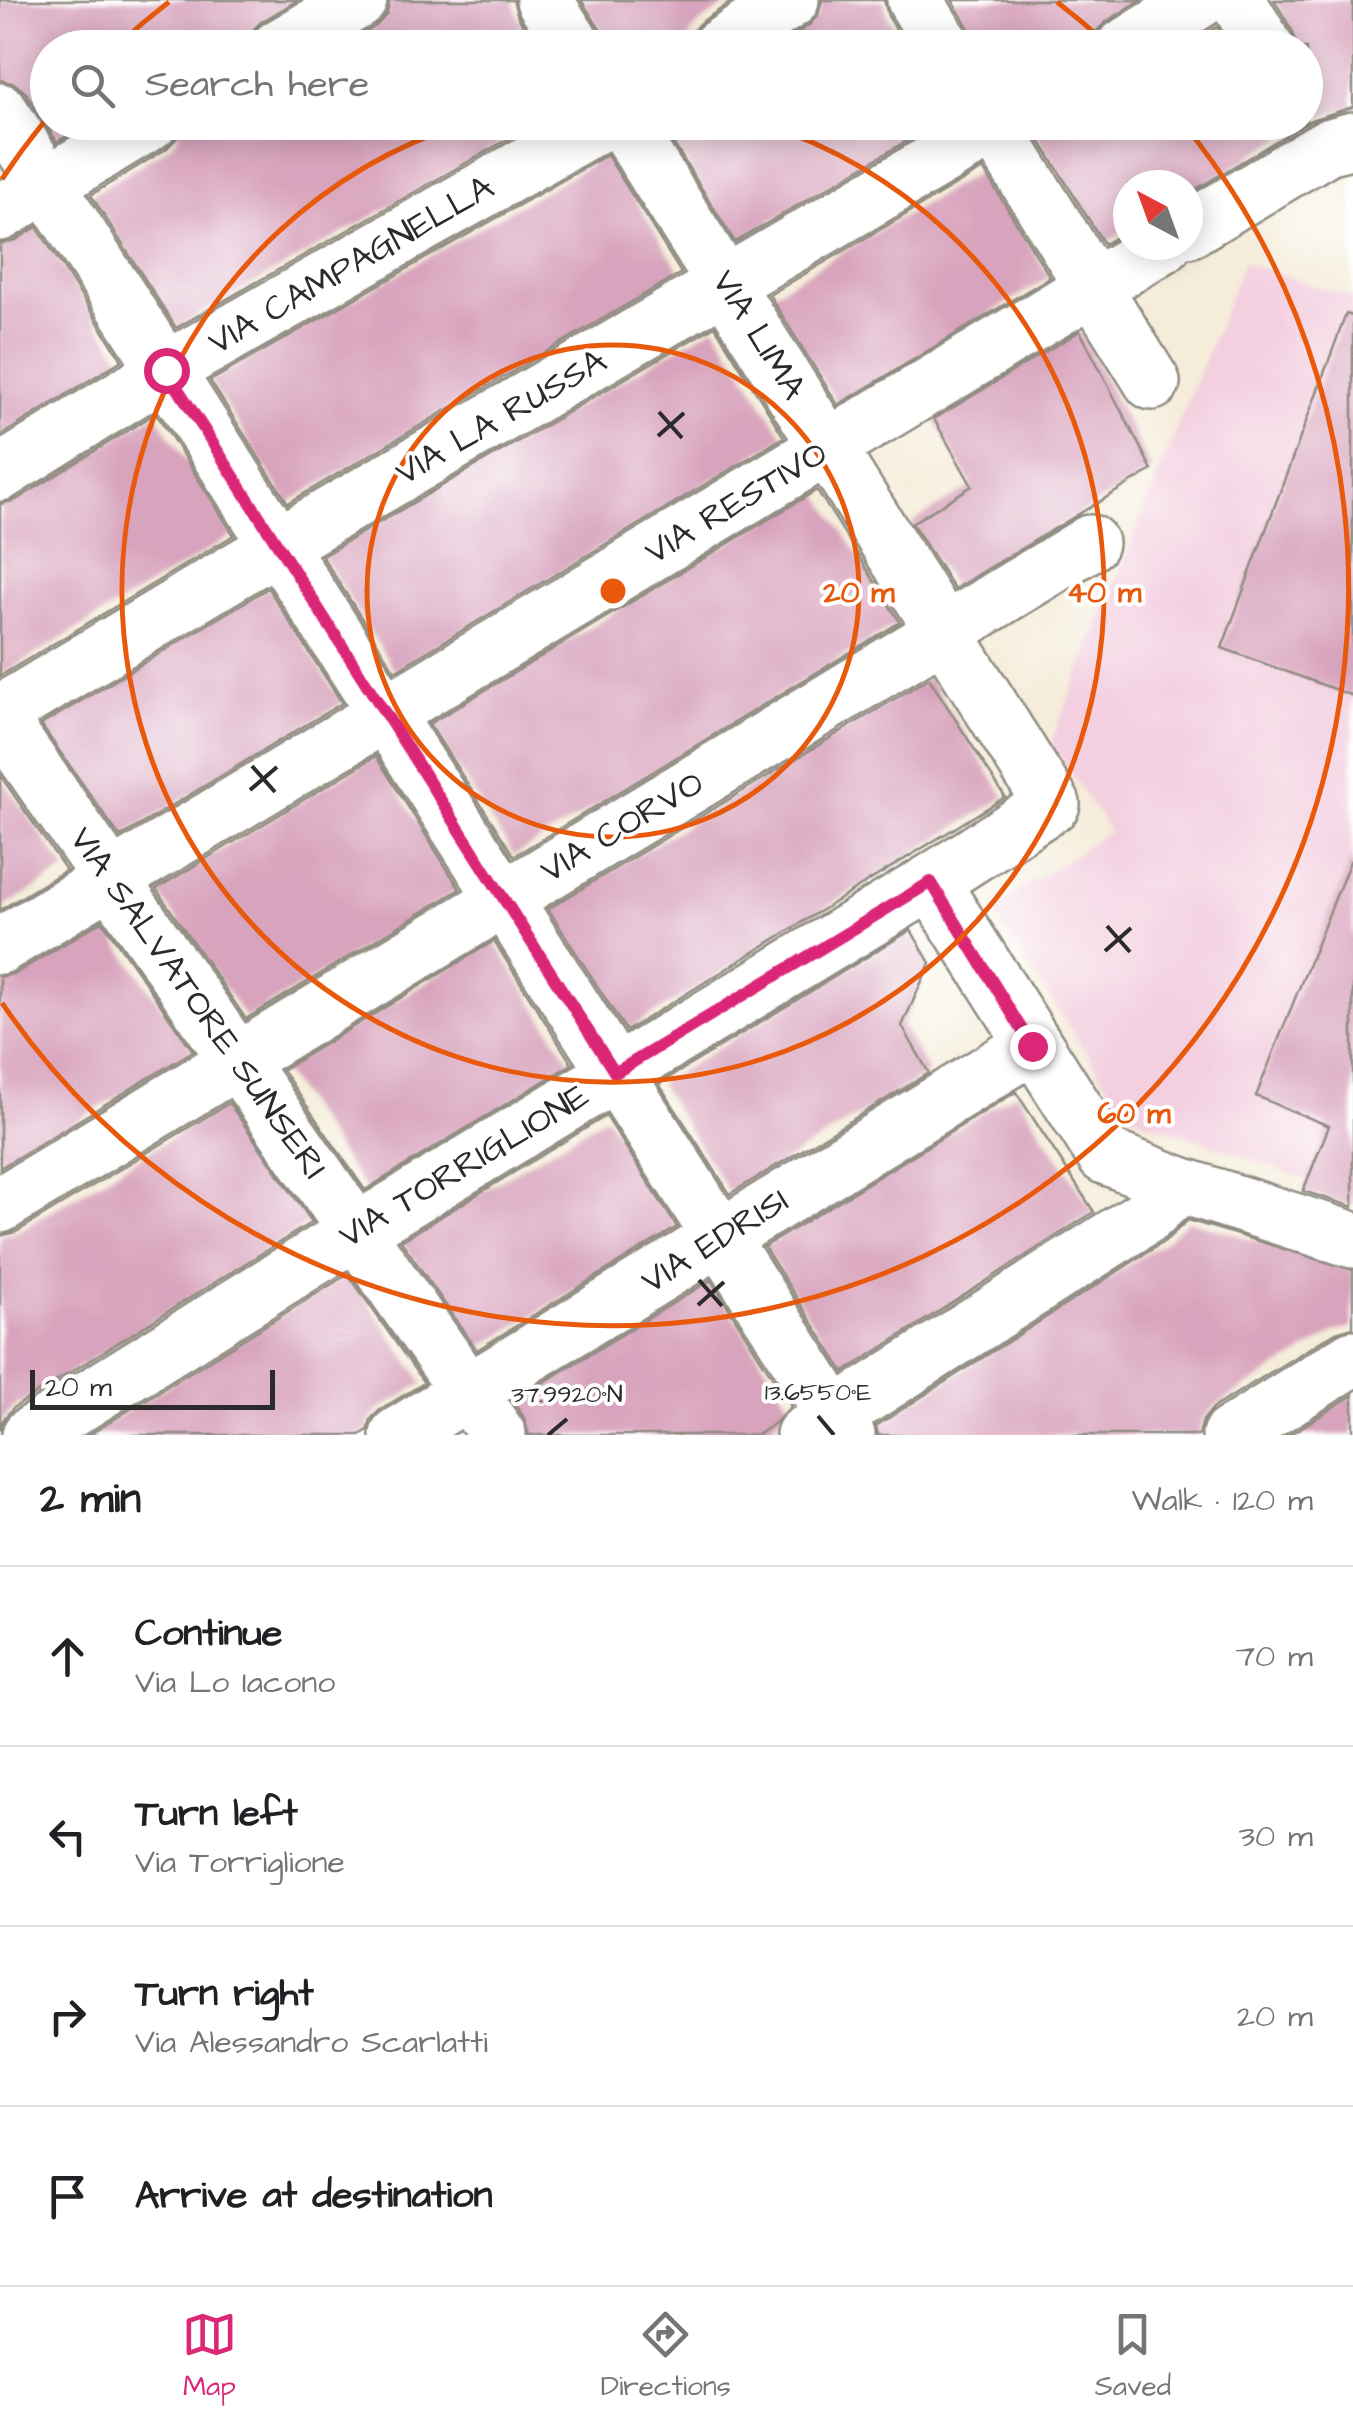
<!DOCTYPE html>
<meta charset="utf-8">
<style>
body{margin:0;font-family:"Architects Daughter",sans-serif;background:#f2f2f2;color:#202124}
.compass{position:absolute;left:1113px;top:170px;width:90px;height:90px;border-radius:50%;background:#fff;box-shadow:0 5px 25px #0003;rotate:319deg}
.scale{position:absolute;left:30px;bottom:25px;width:245px;box-sizing:border-box;padding-left:10px;border:5px solid #2b2b2b;border-top:0;font-size:28px;line-height:35px;white-space:nowrap;color:#2b2b2b;-webkit-text-stroke:8px #fff;paint-order:stroke}
.stop{position:absolute;width:30px;height:30px;margin:-22px;border:8px solid #db2777;border-radius:50%;background:#fff}
.stop.end{background:#db2777;border-color:#fff;box-shadow:0 2px 10px #0008}
.list{margin:0;padding:0;list-style:none}
h2{display:flex;justify-content:space-between;align-items:center;height:130px;margin:0;padding:0 40px;font-size:42px}
h2 small{font-size:32px;font-weight:400;color:#757577}
.list li{display:grid;grid-template-columns:65px 1fr auto;gap:30px;align-items:center;box-sizing:border-box;height:180px;padding:0 40px;border-top:2px solid #e0e0e0}
.list b{display:block;font-size:38px;white-space:nowrap}
.list p{margin:0;font-size:32px;white-space:nowrap;color:#757577}
.list em{font-size:32px;font-style:normal;color:#757577}
.icon{flex:none;width:55px;height:55px;fill:none;stroke:currentColor;stroke-width:2;stroke-linecap:round;stroke-linejoin:round}
.map{position:relative;flex:none;width:1353px;height:1435px;overflow:hidden}
.search{position:absolute;background:#fff;box-shadow:0 5px 25px #0003;left:30px;right:30px;top:30px;height:110px;display:flex;align-items:center;gap:25px;box-sizing:border-box;padding:0 35px;border-radius:55px;color:#757577;font-size:38px}
.sheet{height:850px;background:#fff}
nav{display:flex;justify-content:space-around;align-items:center;box-sizing:border-box;height:140px;border-top:2px solid #e0e0e0;background:#fff;font-size:28px;color:#757577}
nav a{display:grid;justify-items:center;gap:5px}
nav .on{color:#db2777}
.map>svg:first-child{display:block}
.built{fill:#f3cfdf}
.building{fill:#d8a3bc}
.lines{fill:none;stroke-linecap:round;stroke-linejoin:round}
.minor-casing{stroke:#908c82;stroke-width:60}
.minor{stroke:#fff;stroke-width:55}
.route{stroke:#db2777;stroke-width:12}
.ticks{fill:none;stroke:#2b2b2b;stroke-width:4}
.ring{fill:none;stroke:#e8590c;stroke-width:5}
.labels{text-anchor:middle;dominant-baseline:central;stroke-width:8;stroke-linejoin:round;paint-order:stroke}
.street-label{font-size:35px;fill:#2b2b2b;stroke:#fff}
.ticks-label{font-size:25px;text-anchor:middle;fill:#2b2b2b;stroke:#fff;stroke-width:8;stroke-linejoin:round;paint-order:stroke}
.centre{fill:#e8590c;stroke:#fff;stroke-width:5}
.ring-label{font-size:30px;text-anchor:middle;font-weight:bold;fill:#e8590c;stroke:#fff;stroke-width:8;stroke-linejoin:round;paint-order:stroke}
</style>
<div class="map">
<svg width="1353" height="1435" viewBox="0 0 1353 1435">
<rect width="100%" height="100%" fill="#fff"/>
<filter id="ink" filterUnits="userSpaceOnUse"><feTurbulence type="fractalNoise" baseFrequency=".01" numOctaves="2"/><feDisplacementMap in="SourceGraphic" scale="20" xChannelSelector="R" yChannelSelector="G"/><feConvolveMatrix kernelMatrix="1 2 1 2 8 2 1 2 1" color-interpolation-filters="sRGB"/></filter>
<filter id="wash" filterUnits="userSpaceOnUse"><feTurbulence type="fractalNoise" baseFrequency=".0048" numOctaves="4" result="noise"/><feDisplacementMap in="SourceGraphic" scale="40" xChannelSelector="R" yChannelSelector="G"/><feGaussianBlur stdDeviation="2.25" result="paint"/><feColorMatrix in="noise" values="0 0 0 0 0 0 0 0 0 0 0 0 0 0 0 0 0 1.4 0 .05"/><feComposite in="paint" operator="in"/></filter>
<g filter="url(#wash)">
<rect width="100%" height="100%" fill="#f5edda"/>
<path class="built" d="M 1243,262 L 1353,298 L 1353,1197 L 1127,1114 L 991,910 L 1109,831 L 1051,743 Z"/>
<g id="blocks">
<g class="building">
<path d="M 0,0 L 298,0 L 261,22 L 251,32 L 247,48 L 48,48 L 48,122 L 89,122 L 57,142 L 26,93 L 15,84 L 0,80 Z"/>
<path d="M 390,0 L 513,0 L 518,17 L 537,48 L 340,48 L 376,26 L 387,14 Z"/>
<path d="M 581,0 L 734,0 L 700,23 L 691,33 L 687,48 L 606,48 L 601,31 Z"/>
<path d="M 822,0 L 884,0 L 888,16 L 907,48 L 776,48 L 809,25 L 818,15 Z"/>
<path d="M 952,0 L 1141,0 L 1106,22 L 1096,32 L 1092,48 L 975,48 L 971,32 Z"/>
<path d="M 1274,0 L 1353,0 L 1353,107 L 1311,120 L 1188,194 L 1188,185 L 1128,185 L 1128,230 L 1104,244 L 1032,128 L 1033,122 L 1306,122 L 1306,48 L 1297,48 L 1293,32 Z"/>
<path d="M 1217,27 L 1229,48 L 1183,48 Z"/>
<path d="M 181,122 L 538,122 L 176,328 L 91,195 L 166,149 L 177,138 Z"/>
<path d="M 660,122 L 939,122 L 735,242 Z"/>
<path d="M 607,155 L 681,273 L 288,503 L 210,381 Z"/>
<path d="M 983,169 L 1050,277 L 838,405 L 769,295 Z"/>
<path d="M 37,227 L 122,360 L 0,436 L 0,244 L 16,240 Z"/>
<path d="M 1346,314 L 1353,316 L 1353,696 L 1222,648 Z"/>
<path d="M 715,326 L 784,437 L 395,671 L 322,556 Z"/>
<path d="M 1080,331 L 1152,470 L 954,589 L 912,523 L 972,486 L 934,419 Z"/>
<path d="M 156,413 L 234,535 L 0,676 L 0,504 L 16,500 Z"/>
<path d="M 817,490 L 900,622 L 514,856 L 429,724 Z"/>
<path d="M 268,588 L 342,703 L 120,837 L 41,725 Z"/>
<path d="M 929,678 L 1005,797 L 626,1031 L 548,909 Z"/>
<path d="M 376,756 L 460,889 L 246,1019 L 156,889 Z"/>
<path d="M 0,775 L 66,870 L 0,910 Z"/>
<path d="M 1350,861 L 1353,862 L 1353,1207 L 1303,1191 L 1329,1126 L 1256,1096 Z"/>
<path d="M 102,921 L 193,1051 L 0,1168 L 0,977 L 16,973 Z"/>
<path d="M 911,930 L 930,963 L 902,1026 L 929,1073 L 730,1194 L 659,1084 Z"/>
<path d="M 494,941 L 572,1064 L 365,1190 L 282,1070 Z"/>
<path d="M 1016,1092 L 1094,1212 L 844,1372 L 764,1247 Z"/>
<path d="M 229,1103 L 312,1222 L 13,1408 L 3,1420 L 0,1430 L 0,1236 L 16,1232 Z"/>
<path d="M 606,1116 L 677,1227 L 477,1350 L 401,1241 Z"/>
<path d="M 1188,1220 L 1353,1270 L 1353,1327 L 1336,1332 L 1213,1408 L 1203,1420 L 1199,1435 L 878,1435 L 876,1426 L 1165,1241 Z"/>
<path d="M 348,1274 L 424,1383 L 381,1409 L 371,1419 L 368,1430 L 360,1435 L 89,1435 Z"/>
<path d="M 711,1280 L 791,1406 L 776,1422 L 757,1435 L 529,1435 L 524,1418 L 513,1401 Z"/>
<path d="M 1353,1395 L 1353,1435 L 1289,1435 Z"/>
</g>
</g>
</g>
<g filter="url(#ink)">
<use href="#blocks" fill-opacity="0" stroke="#908c82" stroke-width="2.5"/>
<g class="lines">
<defs>
<g id="minor">
<path d="M 544,0 L 575,48"/>
<path d="M 915,0 L 944,48"/>
<path d="M 1237,0 L 1266,48"/>
<path d="M 278,48 L 359,0"/>
<path d="M 718,48 L 791,0"/>
<path d="M 1123,48 L 1200,0"/>
<path d="M 0,111 L 847,1435"/>
<path d="M 991,122 L 1152,382"/>
<path d="M 0,213 L 150,122"/>
<path d="M 1188,230 L 1327,147 L 1353,140"/>
<path d="M 0,473 L 166,370 L 602,122"/>
<path d="M 0,713 L 277,546 L 1002,122"/>
<path d="M 0,720 L 498,1435"/>
<path d="M 931,882 L 1105,1156 L 1180,1185 L 1353,1240"/>
<path d="M 0,946 L 1163,245"/>
<path d="M 0,1205 L 1090,543"/>
<path d="M 30,1435 L 357,1231 L 931,882 L 1052,804 L 623,122"/>
<path d="M 398,1435 L 1032,1046"/>
<path d="M 804,1435 L 1148,1215 L 1180,1185"/>
<path d="M 1230,1435 L 1353,1358"/>
</g>
</defs>
<use href="#minor" class="minor-casing"/>
<use href="#minor" class="minor"/>
</g>
</g>
<g class="lines" filter="url(#ink)">
<path class="route" d="M 166,370 L 615,1073 L 931,882 L 1032,1046"/>
</g>
<path class="ticks" d="M 659,412 L 682,438M 658,436 L 684,413M 252,766 L 275,792M 250,790 L 277,767M 1107,926 L 1130,952M 1105,951 L 1131,928M 699,1280 L 722,1306M 698,1305 L 724,1282M 818,1416 L 834,1435M 548,1435 L 567,1419"/>
<g class="ring">
<circle cx="613" cy="591" r="246"/>
<path d="M761 123A491 491 0 1 1 465 123"/>
<path d="M2 179A737 737 0 0 1 44 122M120 43A737 737 0 0 1 169 2M1057 2A737 737 0 0 1 1106 43M1186 127A737 737 0 1 1 2 1003"/>
</g>
<g class="labels">
<g class="street-label">
<text transform="translate(351 265) rotate(-30)">VIA CAMPAGNELLA</text>
<text transform="translate(759 335) rotate(58)">VIA LIMA</text>
<text transform="translate(501 417) rotate(-30)">VIA LA RUSSA</text>
<text transform="translate(736 503) rotate(-31)">VIA RESTIVO</text>
<text transform="translate(622 827) rotate(-31)">VIA CORVO</text>
<text transform="translate(198 1003) rotate(55)">VIA SALVATORE SUNSERI</text>
<text transform="translate(464 1166) rotate(-31)">VIA TORRIGLIONE</text>
<text transform="translate(715 1241) rotate(-32)">VIA EDRISI</text>
</g>
</g>
<g class="ticks-label">
<text x="818" y="1400">13.6550°E</text>
<text x="567" y="1402">37.9920°N</text>
</g>
<circle cx="613" cy="591" r="15" class="centre"/>
<g class="ring-label">
<text x="859" y="602">20 m</text>
<text x="1104" y="602">40 m</text>
<text x="1134" y="1123">60 m</text>
</g>
</svg>
<svg class="compass" viewBox="-18 -18 36 36"><path d="M0-13l5 13h-10z" fill="#e53935"/><path d="M0 13l5-13h-10z" fill="#757577"/></svg>
<div class="scale">20 m</div>
<div class="stop" style="left:166px;top:370px"></div>
<div class="stop end" style="left:1032px;top:1046px"></div>
<div class="search"><svg class="icon" aria-label="search" viewBox="0 0 24 24"><circle cx="10" cy="10" r="6"/><path d="M15 15l6 6"/></svg>Search here</div>
</div>
<section class="sheet">
<h2>2 min<small>Walk · 120 m</small></h2>
<ul class="list">
<li><svg class="icon" aria-label="ahead" viewBox="0 0 24 24"><path d="M12 20V5M6 11l6-6 6 6"/></svg><div><b>Continue</b><p>Via Lo Iacono</p></div><em>70 m</em></li>
<li><svg class="icon" aria-label="left" viewBox="0 0 24 24"><path d="M17 20v-9H6M10 6l-5 5 5 5"/></svg><div><b>Turn left</b><p>Via Torriglione</p></div><em>30 m</em></li>
<li><svg class="icon" aria-label="right" viewBox="0 0 24 24"><path d="M7 20v-9h11M14 6l5 5-5 5"/></svg><div><b>Turn right</b><p>Via Alessandro Scarlatti</p></div><em>20 m</em></li>
<li><svg class="icon" aria-label="arrive" viewBox="0 0 24 24"><path d="M6 21V4h12l-3 4 3 4H6"/></svg><div><b>Arrive at destination</b></div></li>
</ul>
</section>
<nav>
<a class="on"><svg class="icon" aria-label="map" viewBox="0 0 24 24"><path d="M3 6l6-2 6 2 6-2v14l-6 2-6-2-6 2zM9 4v14M15 6v14"/></svg>Map</a>
<a><svg class="icon" aria-label="directions" viewBox="0 0 24 24"><path d="M12 3l9 9-9 9-9-9zM9 14v-3h6M13 9l2 2-2 2"/></svg>Directions</a>
<a><svg class="icon" aria-label="saved" viewBox="0 0 24 24"><path d="M7 4h10v16l-5-4-5 4z"/></svg>Saved</a>
</nav>
